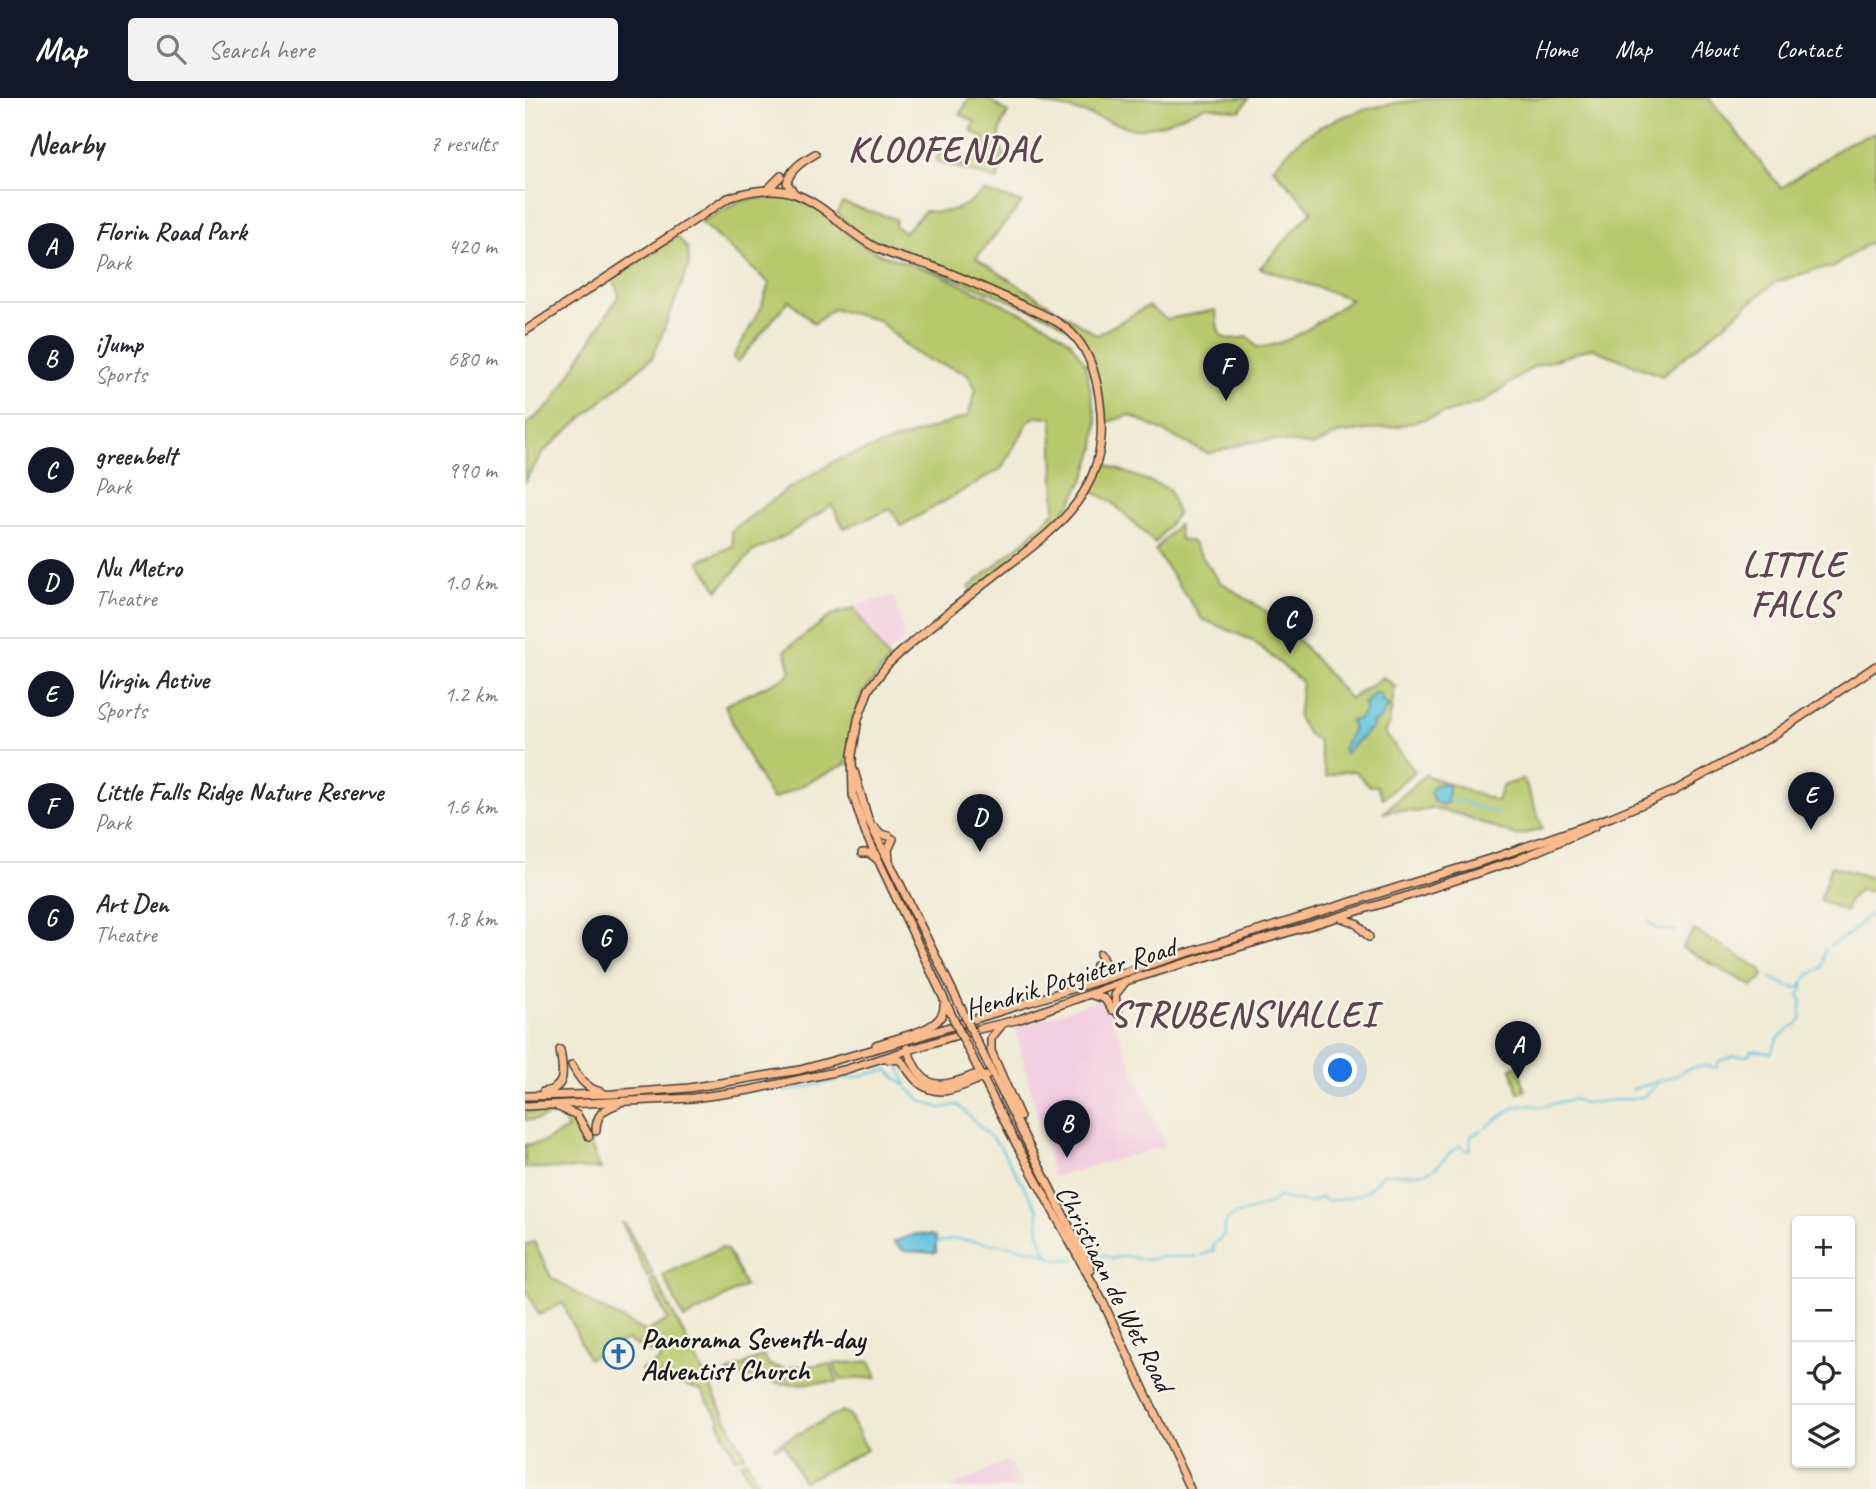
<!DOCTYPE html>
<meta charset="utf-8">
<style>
body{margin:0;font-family:Caveat,sans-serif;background:#f2f2f3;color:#2b2b33}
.controls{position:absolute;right:21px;bottom:21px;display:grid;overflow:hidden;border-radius:7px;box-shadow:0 2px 5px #0004}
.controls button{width:63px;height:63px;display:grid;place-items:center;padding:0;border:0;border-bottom:2px solid #e1e1e2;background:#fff;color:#2b2b33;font:35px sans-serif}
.you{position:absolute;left:816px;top:973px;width:24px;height:24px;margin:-18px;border:5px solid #fff;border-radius:50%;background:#1a73e8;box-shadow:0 0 0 10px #1a73e833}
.badge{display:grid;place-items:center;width:46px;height:46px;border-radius:50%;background:#111827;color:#fff;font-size:23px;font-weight:700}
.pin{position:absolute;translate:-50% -58px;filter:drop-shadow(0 2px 4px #0008)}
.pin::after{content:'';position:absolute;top:37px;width:24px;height:21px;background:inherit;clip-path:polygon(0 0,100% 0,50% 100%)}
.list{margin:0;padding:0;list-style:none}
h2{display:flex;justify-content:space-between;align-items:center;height:91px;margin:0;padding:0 28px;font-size:30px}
h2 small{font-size:23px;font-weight:400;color:#7c7c81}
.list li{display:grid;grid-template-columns:46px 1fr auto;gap:21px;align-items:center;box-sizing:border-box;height:112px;padding:0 28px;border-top:2px solid #e1e1e2}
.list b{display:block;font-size:26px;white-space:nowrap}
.list p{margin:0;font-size:23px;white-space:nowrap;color:#7c7c81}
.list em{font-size:23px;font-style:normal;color:#7c7c81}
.icon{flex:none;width:38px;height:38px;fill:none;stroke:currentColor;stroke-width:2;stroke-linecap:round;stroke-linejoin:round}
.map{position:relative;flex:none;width:1351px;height:1391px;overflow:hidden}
header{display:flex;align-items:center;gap:42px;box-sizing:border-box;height:98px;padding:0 35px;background:#111827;color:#fff}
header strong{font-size:33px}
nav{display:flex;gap:38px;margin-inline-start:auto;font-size:24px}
.search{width:490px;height:63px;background:#f2f2f3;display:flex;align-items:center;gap:18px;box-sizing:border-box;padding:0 24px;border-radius:7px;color:#7c7c81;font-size:26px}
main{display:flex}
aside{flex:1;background:#fff}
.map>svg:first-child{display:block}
.built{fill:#f2cfe0}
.green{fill:#b7c96c;stroke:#6a7244;stroke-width:2}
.water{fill:#61c3df;stroke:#3e707e;stroke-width:2}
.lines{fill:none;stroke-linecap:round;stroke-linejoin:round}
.stream{stroke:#61c3df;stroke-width:2}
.major-casing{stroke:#3c3b38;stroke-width:10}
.major{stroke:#fbbb8c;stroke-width:7}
.major-bridge-casing{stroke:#3c3b38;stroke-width:10;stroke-linecap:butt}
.major-bridge{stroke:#fbbb8c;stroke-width:7}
.labels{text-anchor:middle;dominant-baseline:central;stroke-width:5;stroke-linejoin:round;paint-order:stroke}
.street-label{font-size:28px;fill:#1c1c1c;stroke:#f7f3e8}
.poi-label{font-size:28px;font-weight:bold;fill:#1c1c1c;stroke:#f7f3e8;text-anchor:start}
.district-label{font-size:35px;font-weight:bold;letter-spacing:2px;fill:#5f444e;stroke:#f7f3e8}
</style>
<header>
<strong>Map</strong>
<div class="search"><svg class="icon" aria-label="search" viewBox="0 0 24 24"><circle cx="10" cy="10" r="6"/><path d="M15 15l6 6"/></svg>Search here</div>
<nav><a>Home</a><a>Map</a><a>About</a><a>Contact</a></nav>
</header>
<main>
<aside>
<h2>Nearby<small>7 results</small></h2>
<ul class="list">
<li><span class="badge">A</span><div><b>Florin Road Park</b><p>Park</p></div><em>420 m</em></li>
<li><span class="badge">B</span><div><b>iJump</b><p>Sports</p></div><em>680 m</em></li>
<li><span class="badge">C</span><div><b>greenbelt</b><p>Park</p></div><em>990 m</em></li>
<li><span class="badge">D</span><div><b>Nu Metro</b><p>Theatre</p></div><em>1.0 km</em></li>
<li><span class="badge">E</span><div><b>Virgin Active</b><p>Sports</p></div><em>1.2 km</em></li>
<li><span class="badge">F</span><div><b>Little Falls Ridge Nature Reserve</b><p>Park</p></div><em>1.6 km</em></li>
<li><span class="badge">G</span><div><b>Art Den</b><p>Theatre</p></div><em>1.8 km</em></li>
</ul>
</aside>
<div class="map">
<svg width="1351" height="1391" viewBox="0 0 1351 1391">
<rect width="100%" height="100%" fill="#f7f3e8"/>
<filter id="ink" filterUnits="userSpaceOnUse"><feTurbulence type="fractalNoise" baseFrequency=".0143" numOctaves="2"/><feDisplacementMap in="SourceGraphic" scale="14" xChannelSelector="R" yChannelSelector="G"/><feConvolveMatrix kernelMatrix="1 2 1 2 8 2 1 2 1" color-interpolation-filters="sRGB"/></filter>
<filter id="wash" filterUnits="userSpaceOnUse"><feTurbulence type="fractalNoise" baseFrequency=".00686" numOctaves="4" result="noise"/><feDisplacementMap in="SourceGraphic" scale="28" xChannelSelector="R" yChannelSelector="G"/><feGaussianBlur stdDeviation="1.57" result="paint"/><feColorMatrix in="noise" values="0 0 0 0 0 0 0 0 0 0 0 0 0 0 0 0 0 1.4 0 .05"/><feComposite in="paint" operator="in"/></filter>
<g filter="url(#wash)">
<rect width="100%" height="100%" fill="#f0ebd5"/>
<g class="built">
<path d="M 369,498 L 380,541 L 361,558 L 328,507 Z"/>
<path d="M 574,902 L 580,904 L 583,909 L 640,1048 L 528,1079 L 490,930 Z"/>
<path d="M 483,1362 L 497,1391 L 424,1391 Z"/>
</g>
<g class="green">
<path d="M 444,0 L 462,0 L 483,15 C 473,31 472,42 480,58 L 472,82 L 411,63 L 414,55 L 438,68 L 443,61 L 450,64 L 460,41 L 446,33 L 450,24 L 435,16 Z"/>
<path d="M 516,0 L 724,0 L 715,13 L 681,8 L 635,27 L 609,31 L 545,11 L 515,5 Z"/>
<path d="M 910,0 L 1184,0 L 1256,90 L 1321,46 L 1351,35 L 1351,140 L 1307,170 L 1293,171 L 1249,185 L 1137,278 L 1066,250 L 1008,269 L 960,303 L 911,318 L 873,328 L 812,336 L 788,348 L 750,342 L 725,344 L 683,356 L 605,317 L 580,325 L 568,261 L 552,237 L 528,220 L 366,154 L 331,134 L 312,115 L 317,105 L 371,121 L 370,128 L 379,134 L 400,113 C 429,116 437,111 459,93 L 497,105 L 451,160 L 572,237 L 623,208 L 642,221 L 691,212 C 693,242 695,243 723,239 L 732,249 C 762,250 802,218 826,201 L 735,170 L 787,113 L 748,70 C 757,61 765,50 775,42 C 813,13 863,5 910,0 Z"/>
<path d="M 248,98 L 271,101 L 295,112 L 332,143 L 355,156 L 414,176 L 523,227 L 545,243 L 560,265 L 572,324 L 570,350 L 561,377 L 547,403 L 527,429 L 448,493 L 444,489 L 502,441 L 530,413 L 527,319 L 512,318 L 504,323 L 476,371 L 376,428 L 366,411 L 319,430 L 307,407 L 260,438 L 227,454 L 193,492 L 174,463 L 208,448 L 206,433 L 260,393 L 310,363 L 443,318 L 451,292 L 442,275 L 403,262 L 386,252 L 353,222 L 308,211 L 289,226 L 264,202 L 213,264 L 208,260 L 236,210 L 244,185 L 175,124 L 215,103 Z"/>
<path d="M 152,138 L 163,151 L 164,168 L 128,259 L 18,354 L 0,383 L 0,328 L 27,305 L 94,197 L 88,181 Z"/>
<path d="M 577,365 L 644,391 L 652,416 L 630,445 L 586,403 L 566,393 Z"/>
<path d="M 653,426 L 655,441 L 667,444 L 694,483 L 745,516 L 769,537 L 825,601 L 858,579 L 870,588 L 864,627 L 859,634 L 890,673 L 858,700 L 852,688 L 844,688 L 830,673 L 815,674 L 801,679 L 793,643 L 783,636 L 773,620 L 777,584 L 727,542 L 677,521 L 630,452 Z"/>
<path d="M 329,510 L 364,562 L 336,598 L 321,666 L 247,702 L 216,645 L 200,607 L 260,579 L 266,573 L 260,552 L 307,517 Z"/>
<path d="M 900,677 L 972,703 L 977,688 L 999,681 L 1018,731 L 991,738 L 937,717 L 905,710 L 893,714 L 868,712 L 858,715 Z"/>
<path d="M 1306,768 L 1351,781 L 1351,794 L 1334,792 L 1323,804 L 1321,814 L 1295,802 Z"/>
<path d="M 1169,832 L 1236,871 L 1239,877 L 1229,888 L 1227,888 L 1157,850 Z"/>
<path d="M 994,967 L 1000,993 L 993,995 L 986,970 Z"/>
<path d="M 39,1013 C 61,1022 66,1052 76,1071 L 0,1070 L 0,1047 L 16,1045 L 43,1031 L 38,1020 L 32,1016 L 10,1022 L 0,1022 L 0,1014 Z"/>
<path d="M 97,1125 L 100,1126 L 127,1174 L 127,1178 L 123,1180 Z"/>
<path d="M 9,1144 L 26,1179 L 70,1207 L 121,1234 L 143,1222 L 125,1184 L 130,1180 L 220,1357 L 211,1360 L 193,1324 L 195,1322 L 176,1293 L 116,1272 L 135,1262 L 134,1258 L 101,1242 L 63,1261 L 38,1205 L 14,1217 L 0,1189 L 0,1147 Z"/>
<path d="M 197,1149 L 203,1153 L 220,1188 L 159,1221 L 138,1177 Z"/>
<path d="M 239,1257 L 244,1267 L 261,1271 L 259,1286 L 202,1275 Z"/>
<path d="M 345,1263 L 352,1279 L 316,1282 L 308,1266 Z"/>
<path d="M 305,1266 L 313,1284 L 262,1286 L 266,1269 Z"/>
<path d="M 317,1313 L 324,1316 L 342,1352 L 278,1384 L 259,1346 L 250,1350 L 249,1348 Z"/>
<path d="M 222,1362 L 236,1391 L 229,1391 L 216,1364 Z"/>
</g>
<g class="water">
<path d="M 850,595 L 856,596 L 857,603 L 866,609 L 860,611 C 859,617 855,623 848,624 L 848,628 L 820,655 L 818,651 L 828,630 L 826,622 L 833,622 L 841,610 L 838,605 L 842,604 Z"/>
<path d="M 917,685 L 923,687 L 922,705 L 916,707 L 909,703 L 905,694 L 910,687 Z"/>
<path d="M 390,1136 L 407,1137 L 411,1140 L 411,1155 L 379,1153 L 368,1144 Z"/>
</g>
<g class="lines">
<g class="stream">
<path d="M 923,704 L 937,702 L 947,708 L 974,716"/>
<path d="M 1123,823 L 1134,832 L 1148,832 L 1152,834"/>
<path d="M 1305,848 L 1326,835 L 1342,818 L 1351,815"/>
<path d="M 1246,880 L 1265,889 L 1274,890 L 1282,879 L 1297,869 L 1299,853 L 1301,851"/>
<path d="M 374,966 L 381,988 L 395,1002 L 415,1010 L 433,1007 L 474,1047 L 513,1112 C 512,1127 514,1157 533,1162 C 538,1163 545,1161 550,1161"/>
<path d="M 203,978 L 211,978"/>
<path d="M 1106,992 L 1150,978 L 1162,971 L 1180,968 L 1192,970 L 1194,963 L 1209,958 L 1222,958 L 1227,952 L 1246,955 L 1254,939 L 1272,926 L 1277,920 L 1275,912 L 1277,902 L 1274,897 L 1278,891 L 1278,886"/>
<path d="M 259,994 L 362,972 L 379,987"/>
<path d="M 961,1029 C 978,1018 991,1001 1015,1009 L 1048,1001 L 1060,1005 L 1111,1000 L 1118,999 L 1132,986"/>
<path d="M 411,1145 L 429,1141 L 487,1148 L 513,1153 L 526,1159"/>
<path d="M 676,1157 L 690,1152 L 687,1148 L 699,1137 C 694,1108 737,1117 753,1099 L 784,1105 L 797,1099 L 799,1102 C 809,1104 834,1098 842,1093 C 848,1089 853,1080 857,1076 C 872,1075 900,1080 911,1069 C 920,1062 924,1053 935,1048 L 942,1053 L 945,1052 L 946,1038 L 957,1032"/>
<path d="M 562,1158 L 580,1157 L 587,1161 C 600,1156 608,1160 621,1162 C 626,1162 632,1159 637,1159 C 648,1158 659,1160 671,1158"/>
</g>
</g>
</g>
<g filter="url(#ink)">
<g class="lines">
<defs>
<g id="major">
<path d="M 242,92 L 256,78"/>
<path d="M 269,95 L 262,85 C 265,71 278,63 290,56"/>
<path d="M 0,233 L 203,100 C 222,93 250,88 270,96 C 303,108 323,137 354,151 C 371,160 391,163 409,169 C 439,180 468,194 497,207 C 516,216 537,223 551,240 C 576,269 582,331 571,367 C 556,417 508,448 469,478 C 433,507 396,535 363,566 L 344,591 L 333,621 L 327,657 L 328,697 L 340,734 L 429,922"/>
<path d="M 329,673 L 343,721 L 440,918"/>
<path d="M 350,730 L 356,736 L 364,738"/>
<path d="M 337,755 L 344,755 L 352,761"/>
<path d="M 364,760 L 363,752 L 368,741"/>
<path d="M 817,820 L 831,825 L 844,839"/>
<path d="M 575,856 L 583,872 L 593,875"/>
<path d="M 561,885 L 569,878 L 571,867"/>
<path d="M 567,897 L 580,901 L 587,912"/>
<path d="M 593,916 L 590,897 L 601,883"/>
<path d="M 475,929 L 466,940 L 466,953 L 495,1019"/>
<path d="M 449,938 L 566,1172"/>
<path d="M 438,941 L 487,1038 L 579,1206 L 665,1391"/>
<path d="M 351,947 C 371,939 421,933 419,907"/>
<path d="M 382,950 C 396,991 412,993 449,977"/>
<path d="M 363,961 L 375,962 C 382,969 386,978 393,984 C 414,1003 439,987 461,978"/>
<path d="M 47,967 C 54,980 60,990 76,994"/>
<path d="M 18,994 C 43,991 38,971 35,952"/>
<path d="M 0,998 L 88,996 L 164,990 L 275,972 L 389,940 L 974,758 L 1086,719 L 1149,693 L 1244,640 L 1351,568"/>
<path d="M 0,1008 L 168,1000 L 225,992 L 319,972 L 442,934 L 495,921 L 601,883 L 879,799 L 992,762 L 1070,728"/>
<path d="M 33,1009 L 52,1017 L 64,1038"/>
<path d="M 71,1033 C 71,1017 78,1011 93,1006"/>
</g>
</defs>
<use href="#major" class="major-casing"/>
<use href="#major" class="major"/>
<defs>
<g id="major-bridge">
<path d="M 440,918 L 449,938"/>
<path d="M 429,922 L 438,941"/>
</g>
</defs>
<use href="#major-bridge" class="major-bridge-casing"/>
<use href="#major-bridge" class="major-bridge"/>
</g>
</g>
<defs>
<symbol id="church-ring" viewBox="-11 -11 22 22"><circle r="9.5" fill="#f7f3e8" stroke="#1f6fb2" stroke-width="1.5"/><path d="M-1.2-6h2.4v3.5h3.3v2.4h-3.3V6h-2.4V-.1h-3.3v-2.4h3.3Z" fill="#1f6fb2"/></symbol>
</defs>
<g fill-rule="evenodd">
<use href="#church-ring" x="76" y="1238" width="35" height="35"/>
</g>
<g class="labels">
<g class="street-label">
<text transform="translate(545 880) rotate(-17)">Hendrik Potgieter Road</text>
<text transform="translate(590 1190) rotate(63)">Christiaan de Wet Road</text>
</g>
<g class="poi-label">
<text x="116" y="1240">Panorama Seventh-day<tspan x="116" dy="32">Adventist Church</tspan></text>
</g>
<g class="district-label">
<text x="421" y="51">KLOOFENDAL</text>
<text x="1269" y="466">LITTLE<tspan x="1269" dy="40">FALLS</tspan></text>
<text x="719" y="916">STRUBENSVALLEI</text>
</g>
</g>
</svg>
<div class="controls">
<button>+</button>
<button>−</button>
<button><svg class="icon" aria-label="locate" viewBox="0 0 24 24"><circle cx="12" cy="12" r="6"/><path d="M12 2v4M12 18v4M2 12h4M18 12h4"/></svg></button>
<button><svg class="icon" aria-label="layers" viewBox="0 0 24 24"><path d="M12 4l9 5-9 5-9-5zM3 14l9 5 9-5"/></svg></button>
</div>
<div class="you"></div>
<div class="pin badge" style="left:993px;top:981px">A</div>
<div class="pin badge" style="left:542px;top:1060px">B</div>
<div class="pin badge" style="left:765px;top:556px">C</div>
<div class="pin badge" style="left:455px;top:754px">D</div>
<div class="pin badge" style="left:1286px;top:732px">E</div>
<div class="pin badge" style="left:701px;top:303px">F</div>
<div class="pin badge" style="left:80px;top:875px">G</div>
</div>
</main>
